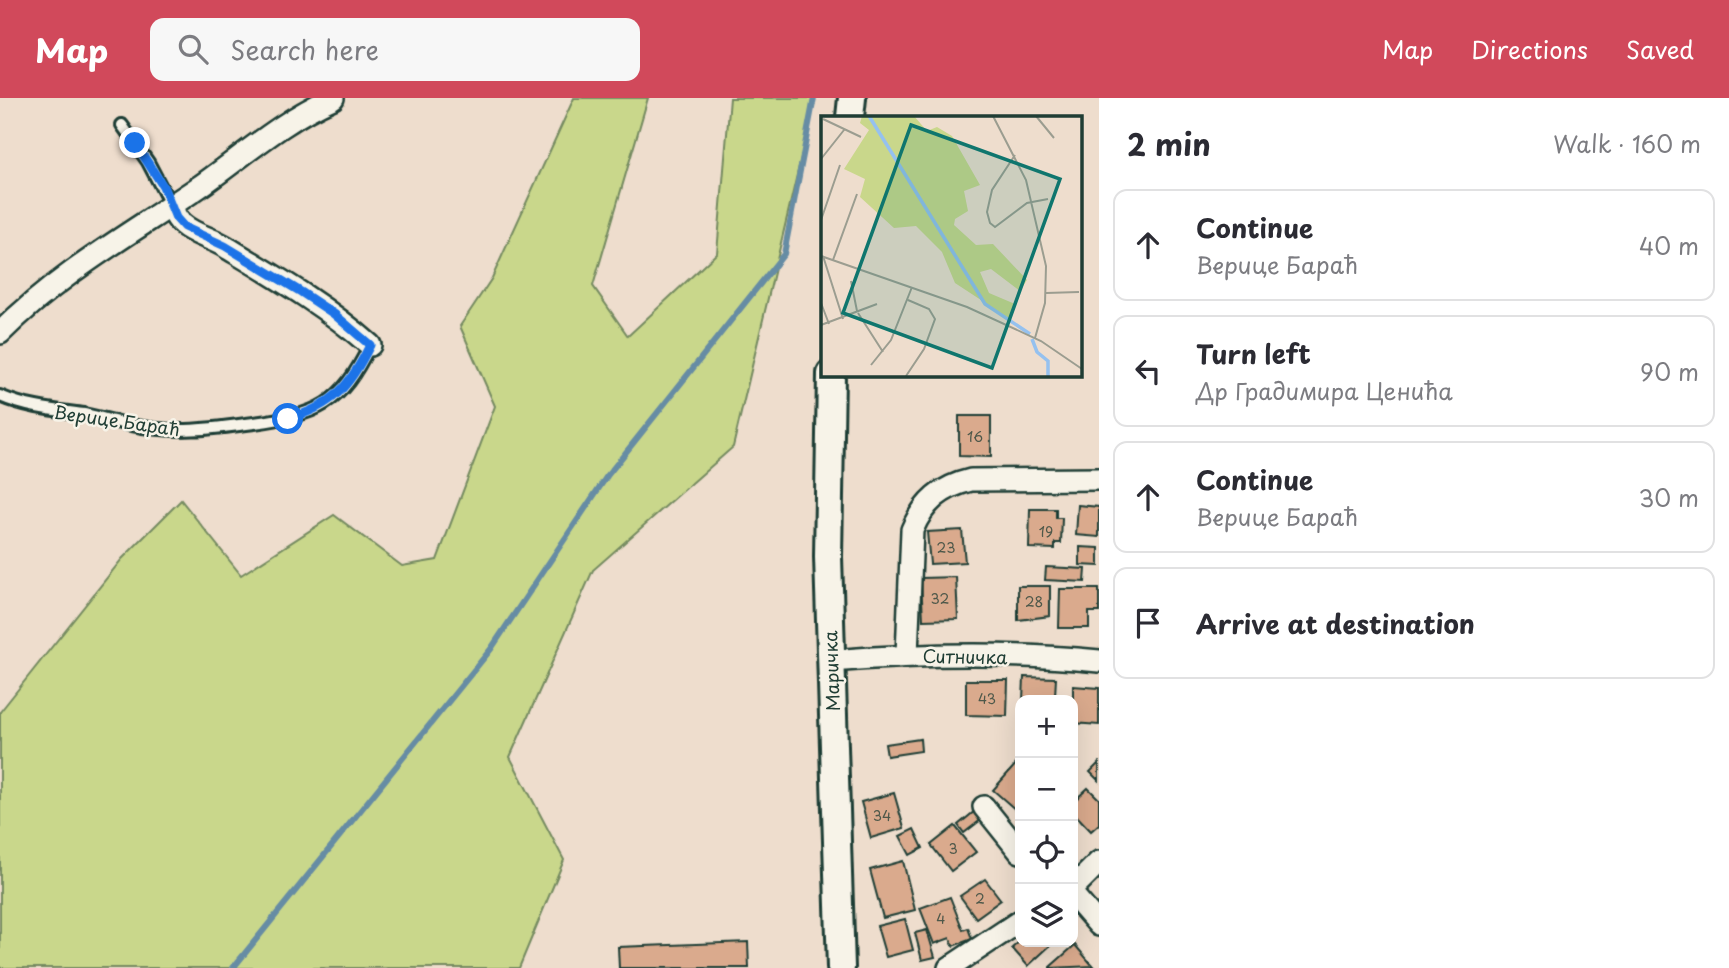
<!DOCTYPE html>
<meta charset="utf-8">
<style>
body{margin:0;font-family:"Playpen Sans",sans-serif;background:#f7f7f7;color:#2b2b33}
.controls{position:absolute;right:21px;bottom:21px;display:grid;overflow:hidden;border-radius:14px;box-shadow:0 7px 28px #0002}
.controls button{width:63px;height:63px;display:grid;place-items:center;padding:0;border:0;border-bottom:2px solid #e1e1e2;background:#fff;color:#2b2b33;font:35px sans-serif}
.stop{position:absolute;width:21px;height:21px;margin:-16px;border:5px solid #1a73e8;border-radius:50%;background:#fff}
.stop.end{background:#1a73e8;border-color:#fff;box-shadow:0 2px 7px #0008}
.list{margin:0;padding:0;list-style:none}
h2{display:flex;justify-content:space-between;align-items:center;height:91px;margin:0;padding:0 28px;font-size:30px}
h2 small{font-size:23px;font-weight:400;color:#7c7c81}
.list li{display:grid;grid-template-columns:46px 1fr auto;gap:21px;align-items:center;box-sizing:border-box;height:112px;margin:0 14px 14px;padding:0 14px;border:2px solid #e1e1e2;border-radius:14px}
.list b{display:block;font-size:26px;white-space:nowrap}
.list p{margin:0;font-size:23px;white-space:nowrap;color:#7c7c81}
.list em{font-size:23px;font-style:normal;color:#7c7c81}
.icon{flex:none;width:38px;height:38px;fill:none;stroke:currentColor;stroke-width:2;stroke-linecap:round;stroke-linejoin:round}
.map{position:relative;flex:none;width:1099px;height:870px;overflow:hidden}
header{display:flex;align-items:center;gap:42px;box-sizing:border-box;height:98px;padding:0 35px;background:#d1495b;color:#fff}
header strong{font-size:33px}
nav{display:flex;gap:38px;margin-inline-start:auto;font-size:24px}
.search{width:490px;height:63px;background:#f7f7f7;display:flex;align-items:center;gap:18px;box-sizing:border-box;padding:0 24px;border-radius:14px;color:#7c7c81;font-size:26px}
main{display:flex}
aside{flex:1;background:#fff}
.map>svg:first-child{display:block}
.green{fill:#c9d78b;stroke:#748a60;stroke-width:2}
.lines{fill:none;stroke-linecap:round;stroke-linejoin:round}
.stream{stroke:#668ca4;stroke-width:6}
.building{fill:#daaa8d;stroke:#1f3d34;stroke-width:2}
.service-casing{stroke:#1f3d34;stroke-width:16}
.minor-casing{stroke:#1f3d34;stroke-width:26}
.tertiary-casing{stroke:#1f3d34;stroke-width:32}
.service{stroke:#f7f3e8;stroke-width:10}
.minor{stroke:#f7f3e8;stroke-width:21}
.tertiary{stroke:#f7f3e8;stroke-width:26}
.route{stroke:#1a73e8;stroke-width:9}
.labels{text-anchor:middle;dominant-baseline:central;stroke-width:5;stroke-linejoin:round;paint-order:stroke}
.number-label{font-size:14px;fill:#4e584a}
.street-label{font-size:18px;fill:#1f3d34;stroke:#f7f3e8}
.inset-river{fill:none;stroke:#95c1ef;stroke-width:3.5}
.inset-road{fill:none;stroke:#9b9d90;stroke-width:2}
.view{fill:#0f766e;fill-opacity:0.15;stroke:#0f766e;stroke-width:3.5}
.inset-edge{fill:none;stroke:#1f3d34;stroke-width:3.5}
</style>
<header>
<strong>Map</strong>
<div class="search"><svg class="icon" aria-label="search" viewBox="0 0 24 24"><circle cx="10" cy="10" r="6"/><path d="M15 15l6 6"/></svg>Search here</div>
<nav><a>Map</a><a>Directions</a><a>Saved</a></nav>
</header>
<main>
<div class="map">
<svg width="1099" height="870" viewBox="0 0 1099 870">
<rect width="100%" height="100%" fill="#eeddcd"/>
<filter id="ink" filterUnits="userSpaceOnUse"><feTurbulence type="fractalNoise" baseFrequency=".0143" numOctaves="2"/><feDisplacementMap in="SourceGraphic" scale="14" xChannelSelector="R" yChannelSelector="G"/><feConvolveMatrix kernelMatrix="1 2 1 2 8 2 1 2 1" color-interpolation-filters="sRGB"/></filter>
<g filter="url(#ink)">
<path class="green" d="M 574,0 L 648,0 L 593,188 L 628,238 L 717,155 L 730,0 L 815,0 L 733,349 L 593,472 L 510,659 L 564,762 L 519,870 L 0,870 L 0,614 L 122,461 L 181,402 L 241,477 L 334,417 L 402,468 L 437,462 L 495,308 L 460,228 L 492,180 Z"/>
<g class="lines">
<path class="stream" d="M 233,870 L 491,551 L 607,378 L 784,156 L 814,0"/>
</g>
<g class="building">
<path d="M 959,318 L 991,318 L 991,359 L 959,358 Z"/>
<path d="M 1078,407 L 1099,409 L 1099,439 L 1076,437 Z"/>
<path d="M 1030,411 L 1056,411 L 1056,420 L 1062,420 L 1061,445 L 1055,445 L 1055,451 L 1029,450 Z"/>
<path d="M 962,432 L 965,464 L 930,466 L 927,434 Z"/>
<path d="M 1080,449 L 1099,450 L 1099,468 L 1080,467 Z"/>
<path d="M 1046,469 L 1086,471 L 1085,484 L 1045,482 Z"/>
<path d="M 956,479 L 958,521 L 923,522 L 921,480 Z"/>
<path d="M 1018,488 L 1050,488 L 1050,518 L 1018,522 Z"/>
<path d="M 1060,491 L 1099,491 L 1099,514 L 1089,514 L 1089,530 L 1059,530 Z"/>
<path d="M 1024,579 L 1056,580 L 1055,598 L 1061,599 L 1061,602 L 1023,602 Z"/>
<path d="M 966,582 L 1008,582 L 1007,618 L 966,617 Z"/>
<path d="M 1073,588 L 1099,590 L 1099,627 L 1073,625 Z"/>
<path d="M 920,641 L 921,653 L 887,658 L 885,646 Z"/>
<path d="M 1017,665 L 1020,668 L 1020,709 L 1017,713 L 993,692 Z"/>
<path d="M 1099,665 L 1099,683 L 1090,674 Z"/>
<path d="M 1088,690 L 1099,701 L 1099,726 L 1091,733 L 1073,714 L 1073,704 Z"/>
<path d="M 894,695 L 904,730 L 871,740 L 861,704 Z"/>
<path d="M 975,713 L 982,721 L 964,735 L 958,727 Z"/>
<path d="M 955,728 L 976,754 L 951,773 L 931,747 Z"/>
<path d="M 914,731 L 923,750 L 910,757 L 900,738 Z"/>
<path d="M 903,763 L 915,812 L 883,820 L 870,772 Z"/>
<path d="M 985,781 L 1001,802 L 976,820 L 960,798 Z"/>
<path d="M 950,799 L 963,832 L 968,830 L 972,841 L 953,848 L 950,840 L 934,846 L 920,810 Z"/>
<path d="M 905,821 L 913,852 L 886,859 L 877,828 Z"/>
<path d="M 927,832 L 935,859 L 922,862 L 915,835 Z"/>
<path d="M 1020,843 L 1051,844 L 1053,845 L 1028,868 L 1012,850 Z"/>
<path d="M 748,844 L 749,870 L 619,870 L 618,849 Z"/>
<path d="M 1075,847 L 1093,868 L 1050,870 L 1050,869 Z"/>
</g>
<g class="lines">
<defs>
<g id="service">
<path d="M 122,27 L 148,64 L 171,108"/>
<path d="M 0,298 C 28,310 54,312 84,316 C 100,319 115,324 131,327 C 173,336 212,331 254,325 C 319,316 340,308 370,247"/>
</g>
<g id="minor">
<path d="M 171,108 C 174,115 176,121 182,126 C 194,137 212,140 226,149 C 276,179 326,208 370,247"/>
<path d="M 0,235 C 60,175 130,136 199,89 C 243,58 283,22 333,0"/>
<path d="M 907,557 L 912,432 C 924,404 941,389 971,382 L 1099,381"/>
<path d="M 831,563 C 920,556 1010,554 1099,563"/>
<path d="M 984,709 L 1020,754"/>
<path d="M 1073,790 L 1099,764"/>
<path d="M 1073,797 L 1099,827"/>
<path d="M 949,870 L 1020,823"/>
</g>
<g id="tertiary">
<path d="M 850,19 L 852,0"/>
<path d="M 831,276 L 828,459 L 841,870"/>
</g>
</defs>
<use href="#service" class="service-casing"/>
<use href="#minor" class="minor-casing"/>
<use href="#tertiary" class="tertiary-casing"/>
<use href="#service" class="service"/>
<use href="#minor" class="minor"/>
<use href="#tertiary" class="tertiary"/>
</g>
</g>
<g class="lines" filter="url(#ink)">
<path class="route" d="M 135,45 L 163,88 L 176,120 L 184,129 L 225,148 L 301,194 L 334,216 L 370,247 C 350,288 333,308 288,321"/>
</g>
<g class="labels">
<g class="number-label">
<text x="975" y="338">16</text>
<text x="1046" y="433">19</text>
<text x="946" y="449">23</text>
<text x="940" y="500">32</text>
<text x="1034" y="503">28</text>
<text x="987" y="600">43</text>
<text x="882" y="717">34</text>
<text x="953" y="750">3</text>
<text x="980" y="800">2</text>
<text x="941" y="820">4</text>
</g>
<g class="street-label">
<text transform="translate(117 322) rotate(8)">Верице Бараћ</text>
<text transform="translate(965 558) rotate(1)">Ситничка</text>
<text transform="translate(831 573) rotate(-92)">Маричка</text>
</g>
</g>
<g transform="translate(821 18)">
<rect width="261" height="261" fill="#eeddcd"/>
<path d="M 41,0 L 93,0 L 106,15 L 116,11 L 131,20 L 159,69 L 143,75 L 147,95 L 134,103 L 133,109 L 155,129 L 172,128 L 206,164 L 199,175 L 170,153 L 159,156 L 168,177 L 194,188 L 189,203 L 134,167 L 121,136 L 95,110 L 73,112 L 39,81 L 44,63 L 23,53 L 48,14 L 39,7 Z" fill="#c9d78b"/>
<path class="inset-river" d="M 48,0 L 164,188 L 209,218M 211,223 L 216,236 L 227,245 L 227,260"/>
<path class="inset-road" d="M 172,0 L 205,64 L 225,150 L 224,187 L 214,222M 215,0 L 233,22M 2,3 L 40,21M 194,39 L 171,74 L 166,96 L 169,107 L 174,111 L 206,87 L 227,83M 0,43 L 23,14M 0,104 L 19,49M 0,140 L 146,191 L 220,225 L 261,253M 2,140 L 22,203M 12,144 L 36,78M 30,165 L 36,195M 225,177 L 258,176M 0,187 L 8,208M 37,197 L 62,236M 0,209 L 56,188M 50,249 L 70,224 L 91,171M 85,260 L 103,233 L 114,203 L 108,193 L 87,184"/>
<path class="view" d="M 90,9 L 239,63 L 171,252 L 22,197 Z"/>
<rect width="261" height="261" class="inset-edge"/>
</g>
</svg>
<div class="controls">
<button>+</button>
<button>−</button>
<button><svg class="icon" aria-label="locate" viewBox="0 0 24 24"><circle cx="12" cy="12" r="6"/><path d="M12 2v4M12 18v4M2 12h4M18 12h4"/></svg></button>
<button><svg class="icon" aria-label="layers" viewBox="0 0 24 24"><path d="M12 4l9 5-9 5-9-5zM3 14l9 5 9-5"/></svg></button>
</div>
<div class="stop" style="left:288px;top:321px"></div>
<div class="stop end" style="left:135px;top:45px"></div>
</div>
<aside>
<h2>2 min<small>Walk · 160 m</small></h2>
<ul class="list">
<li><svg class="icon" aria-label="ahead" viewBox="0 0 24 24"><path d="M12 20V5M6 11l6-6 6 6"/></svg><div><b>Continue</b><p>Верице Бараћ</p></div><em>40 m</em></li>
<li><svg class="icon" aria-label="left" viewBox="0 0 24 24"><path d="M17 20v-9H6M10 6l-5 5 5 5"/></svg><div><b>Turn left</b><p>Др Градимира Ценића</p></div><em>90 m</em></li>
<li><svg class="icon" aria-label="ahead" viewBox="0 0 24 24"><path d="M12 20V5M6 11l6-6 6 6"/></svg><div><b>Continue</b><p>Верице Бараћ</p></div><em>30 m</em></li>
<li><svg class="icon" aria-label="arrive" viewBox="0 0 24 24"><path d="M6 21V4h12l-3 4 3 4H6"/></svg><div><b>Arrive at destination</b></div></li>
</ul>
</aside>
</main>
